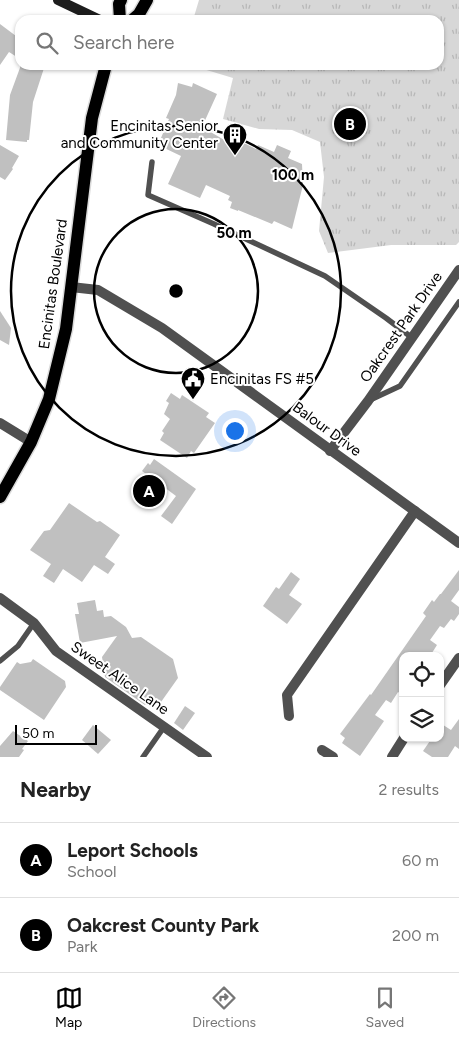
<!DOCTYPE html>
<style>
body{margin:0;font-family:Figtree,sans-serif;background:#f2f2f2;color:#222}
.controls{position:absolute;right:15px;bottom:15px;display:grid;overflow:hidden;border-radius:10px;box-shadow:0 1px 4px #0004}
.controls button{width:45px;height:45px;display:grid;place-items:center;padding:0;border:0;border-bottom:1px solid #e0e0e0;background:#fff;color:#222;font:25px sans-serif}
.scale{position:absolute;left:15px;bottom:12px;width:82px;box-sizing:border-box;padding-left:5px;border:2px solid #000;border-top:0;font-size:14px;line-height:18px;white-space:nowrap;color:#000;-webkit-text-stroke:4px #fff;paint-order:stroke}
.you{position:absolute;left:234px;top:430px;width:18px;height:18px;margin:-12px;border:4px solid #fff;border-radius:50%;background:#1a73e8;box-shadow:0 0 0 8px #1a73e833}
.badge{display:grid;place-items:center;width:32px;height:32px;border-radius:50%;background:#000;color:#fff;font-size:16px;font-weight:700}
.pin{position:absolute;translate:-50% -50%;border:2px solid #fff;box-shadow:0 1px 5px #0006}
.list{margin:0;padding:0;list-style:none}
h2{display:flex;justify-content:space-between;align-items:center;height:65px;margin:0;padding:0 20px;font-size:21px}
h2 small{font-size:16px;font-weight:400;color:#767676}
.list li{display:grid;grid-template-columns:32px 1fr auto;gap:15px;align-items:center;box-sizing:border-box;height:75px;padding:0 20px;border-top:1px solid #e0e0e0}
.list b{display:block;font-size:19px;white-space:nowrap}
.list p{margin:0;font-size:16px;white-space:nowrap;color:#767676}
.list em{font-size:16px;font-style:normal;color:#767676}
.icon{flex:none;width:28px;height:28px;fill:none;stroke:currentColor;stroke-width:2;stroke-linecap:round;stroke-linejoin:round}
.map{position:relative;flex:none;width:459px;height:757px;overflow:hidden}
.search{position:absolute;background:#fff;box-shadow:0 1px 4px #0004;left:15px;right:15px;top:15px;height:55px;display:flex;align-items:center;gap:12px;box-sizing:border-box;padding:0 18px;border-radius:15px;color:#767676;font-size:19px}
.sheet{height:215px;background:#fff}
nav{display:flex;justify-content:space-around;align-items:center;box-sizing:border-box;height:70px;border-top:1px solid #e0e0e0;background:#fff;font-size:14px;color:#767676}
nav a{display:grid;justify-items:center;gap:2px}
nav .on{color:#000}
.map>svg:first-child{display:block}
.grass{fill:url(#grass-tufts)}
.building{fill:#c0c0c0}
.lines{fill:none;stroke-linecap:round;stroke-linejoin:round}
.primary-casing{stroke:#dbdbdb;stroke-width:15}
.service{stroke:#505050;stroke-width:5.5}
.minor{stroke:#505050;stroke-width:10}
.tertiary{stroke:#505050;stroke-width:10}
.secondary{stroke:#1d1d1d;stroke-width:10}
.primary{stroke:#000;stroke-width:12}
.ring{fill:none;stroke:#000;stroke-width:2.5}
.labels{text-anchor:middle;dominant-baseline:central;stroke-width:4;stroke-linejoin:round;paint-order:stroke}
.poi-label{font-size:15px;fill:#000;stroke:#fff;text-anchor:end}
.street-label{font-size:15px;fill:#000;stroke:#fff}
.centre{fill:#000;stroke:#fff;stroke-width:2.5}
.ring-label{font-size:15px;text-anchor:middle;font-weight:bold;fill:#000;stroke:#fff;stroke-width:4;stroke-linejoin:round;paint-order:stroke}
</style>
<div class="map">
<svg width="459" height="757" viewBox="0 0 459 757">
<defs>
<pattern id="grass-tufts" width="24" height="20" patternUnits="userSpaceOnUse" patternTransform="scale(1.25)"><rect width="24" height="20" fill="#d7d7d7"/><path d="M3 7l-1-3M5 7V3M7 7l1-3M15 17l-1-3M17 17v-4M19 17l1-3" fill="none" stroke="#b7b7b7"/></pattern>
</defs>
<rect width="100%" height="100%" fill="#fff"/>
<path class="grass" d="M 199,0 L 459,0 L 459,242 L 456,245 L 391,245 L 328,253 L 319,231 L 324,177 L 320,142 L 292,130 L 259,129 L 223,119 L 233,78 L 190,65 L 439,65 L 439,20 L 193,20 Z"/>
<g class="building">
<path d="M 0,24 L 20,39 L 20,59 L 9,52 L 0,65 Z"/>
<path d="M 21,65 L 45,65 L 33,102 L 29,140 L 27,140 L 27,142 L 6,140 L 10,95 Z"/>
<path d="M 178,83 L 192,87 L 193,83 L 217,94 L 202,127 L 226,141 L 230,136 L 256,149 L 258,145 L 274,152 L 277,145 L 291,151 L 288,158 L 302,164 L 303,185 L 292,229 L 274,221 L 272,224 L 238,210 L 238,211 L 230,208 L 232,202 L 228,200 L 230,196 L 206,185 L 200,198 L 168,184 L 181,156 L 158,145 L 169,119 L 166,118 L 176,95 Z"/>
<path d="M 0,145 L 19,156 L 12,168 L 13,169 L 5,180 L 0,177 Z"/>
<path d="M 0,311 L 11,328 L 9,345 L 0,340 Z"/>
<path d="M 171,393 L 180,399 L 182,395 L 209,413 L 206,417 L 215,423 L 194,453 L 191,451 L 187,458 L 160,440 L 164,433 L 162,431 L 170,419 L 164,414 L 169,403 L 166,401 Z"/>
<path d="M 154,459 L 196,489 L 172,524 L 161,516 L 176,496 L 160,484 L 157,488 L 147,481 L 150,477 L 142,471 L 148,463 L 150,465 Z"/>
<path d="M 69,503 L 97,522 L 100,521 L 120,535 L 105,557 L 115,564 L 108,574 L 94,565 L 82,582 L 63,569 L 54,583 L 43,576 L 51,564 L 30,550 L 44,531 L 50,530 Z"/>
<path d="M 459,570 L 459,590 L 451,601 L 459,607 L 459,614 L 454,621 L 451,619 L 444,628 L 440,626 L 430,640 L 437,645 L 430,656 L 403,656 L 403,695 L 398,692 L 391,703 L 386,700 L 375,715 L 384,721 L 360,756 L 342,743 L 345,738 L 340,734 L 370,694 L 371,695 L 426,616 L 423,613 L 432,600 L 434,602 L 440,594 L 441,594 Z"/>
<path d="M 291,572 L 300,579 L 289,595 L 302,604 L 287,624 L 263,606 L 276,587 L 279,589 Z"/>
<path d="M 95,600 L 97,611 L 103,610 L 104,617 L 111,616 L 126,627 L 132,638 L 141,637 L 173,659 L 178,678 L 161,702 L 145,705 L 105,677 L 102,657 L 117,636 L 80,643 L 75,614 L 79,614 L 77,603 Z"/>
<path d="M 33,659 L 65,681 L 66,687 L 44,720 L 0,690 L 0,687 L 17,662 L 20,664 L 31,662 Z"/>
<path d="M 185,706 L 195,713 L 183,730 L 174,723 Z"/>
<path d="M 459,719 L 459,749 L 455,746 L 448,757 L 432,757 L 423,751 L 432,738 L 440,738 L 440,723 L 451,730 Z"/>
<path d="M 93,725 L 111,740 L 98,754 L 82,740 Z"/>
<path d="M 13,731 L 28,741 L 22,749 L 24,750 L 19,757 L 0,757 L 0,746 Z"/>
</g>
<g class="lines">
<defs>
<g id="primary">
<path d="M 120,20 L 119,4 L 121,0"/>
<path d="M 132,20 L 139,14 L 147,0"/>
<path d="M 0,497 L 31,442 L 49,399 L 66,329 L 92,118 L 106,65"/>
</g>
</defs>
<use href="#primary" class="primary-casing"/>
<g class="service">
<path d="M 152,162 L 148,195 L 214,224 L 325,276 L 386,318 L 411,337"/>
<path d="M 370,400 L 400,386 L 459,302"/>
<path d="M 0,661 L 18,646 L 34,623"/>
<path d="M 143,757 L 164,727"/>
</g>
<g class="minor">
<path d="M 0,423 L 31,442"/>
<path d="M 330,451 L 368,401 L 459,270"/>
<path d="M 0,598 L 34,623 L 56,651 L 207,757"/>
<path d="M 440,685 L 459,658"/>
<path d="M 289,716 L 287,695 L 415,511"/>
<path d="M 322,750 L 333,757"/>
<path d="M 392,757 L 404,738"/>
</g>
<path class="tertiary" d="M 71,287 L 98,290 L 162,328 L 459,543"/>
<path class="secondary" d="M 58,0 L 100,20"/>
<use href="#primary" class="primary"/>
</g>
<g class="ring">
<circle cx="176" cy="291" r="82"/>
<circle cx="176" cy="291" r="165"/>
</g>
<defs>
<symbol id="building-pin" viewBox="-11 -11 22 30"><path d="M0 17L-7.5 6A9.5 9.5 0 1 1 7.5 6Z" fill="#000" stroke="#fff"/><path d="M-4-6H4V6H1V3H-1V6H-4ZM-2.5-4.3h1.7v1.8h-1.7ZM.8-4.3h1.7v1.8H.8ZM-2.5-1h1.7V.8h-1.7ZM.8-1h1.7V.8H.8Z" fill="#fff"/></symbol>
<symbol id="civic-pin" viewBox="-11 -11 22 30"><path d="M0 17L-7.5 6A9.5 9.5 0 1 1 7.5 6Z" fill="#000" stroke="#fff"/><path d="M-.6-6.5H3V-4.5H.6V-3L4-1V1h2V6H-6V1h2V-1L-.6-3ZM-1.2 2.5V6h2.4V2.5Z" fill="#fff"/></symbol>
</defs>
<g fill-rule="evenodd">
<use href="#building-pin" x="221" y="121" width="28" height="38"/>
<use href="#civic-pin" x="179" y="365" width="28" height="38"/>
</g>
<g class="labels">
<g class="poi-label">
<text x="218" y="126">Encinitas Senior<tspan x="218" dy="17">and Community Center</tspan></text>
<text x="210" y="379" text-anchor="start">Encinitas FS #5</text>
</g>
<g class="street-label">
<text transform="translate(53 284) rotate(-82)">Encinitas Boulevard</text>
<text transform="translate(401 327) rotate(-55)">Oakcrest Park Drive</text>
<text transform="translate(327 429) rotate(36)">Balour Drive</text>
<text transform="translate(120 678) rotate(35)">Sweet Alice Lane</text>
</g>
</g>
<circle cx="176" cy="291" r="8" class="centre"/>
<g class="ring-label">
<text x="293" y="180">100 m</text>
<text x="234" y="238">50 m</text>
</g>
</svg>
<div class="controls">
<button><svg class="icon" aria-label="locate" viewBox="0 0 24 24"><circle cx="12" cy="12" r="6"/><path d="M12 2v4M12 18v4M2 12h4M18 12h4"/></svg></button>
<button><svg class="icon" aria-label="layers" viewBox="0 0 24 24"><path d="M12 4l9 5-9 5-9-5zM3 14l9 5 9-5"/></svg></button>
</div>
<div class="scale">50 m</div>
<div class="you"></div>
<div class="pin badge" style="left:149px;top:491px">A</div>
<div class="pin badge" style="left:350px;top:124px">B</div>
<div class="search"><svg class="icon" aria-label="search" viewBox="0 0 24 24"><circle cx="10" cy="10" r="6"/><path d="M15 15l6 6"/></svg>Search here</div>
</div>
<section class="sheet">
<h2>Nearby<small>2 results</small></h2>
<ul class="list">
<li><span class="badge">A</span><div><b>Leport Schools</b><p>School</p></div><em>60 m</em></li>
<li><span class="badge">B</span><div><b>Oakcrest County Park</b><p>Park</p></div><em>200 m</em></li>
</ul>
</section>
<nav>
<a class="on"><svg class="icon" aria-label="map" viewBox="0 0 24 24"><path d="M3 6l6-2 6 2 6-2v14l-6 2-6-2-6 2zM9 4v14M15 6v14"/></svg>Map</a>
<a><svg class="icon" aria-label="directions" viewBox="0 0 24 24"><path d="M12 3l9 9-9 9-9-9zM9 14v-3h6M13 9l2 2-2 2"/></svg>Directions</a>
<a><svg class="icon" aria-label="saved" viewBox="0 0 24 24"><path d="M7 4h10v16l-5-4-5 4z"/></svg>Saved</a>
</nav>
